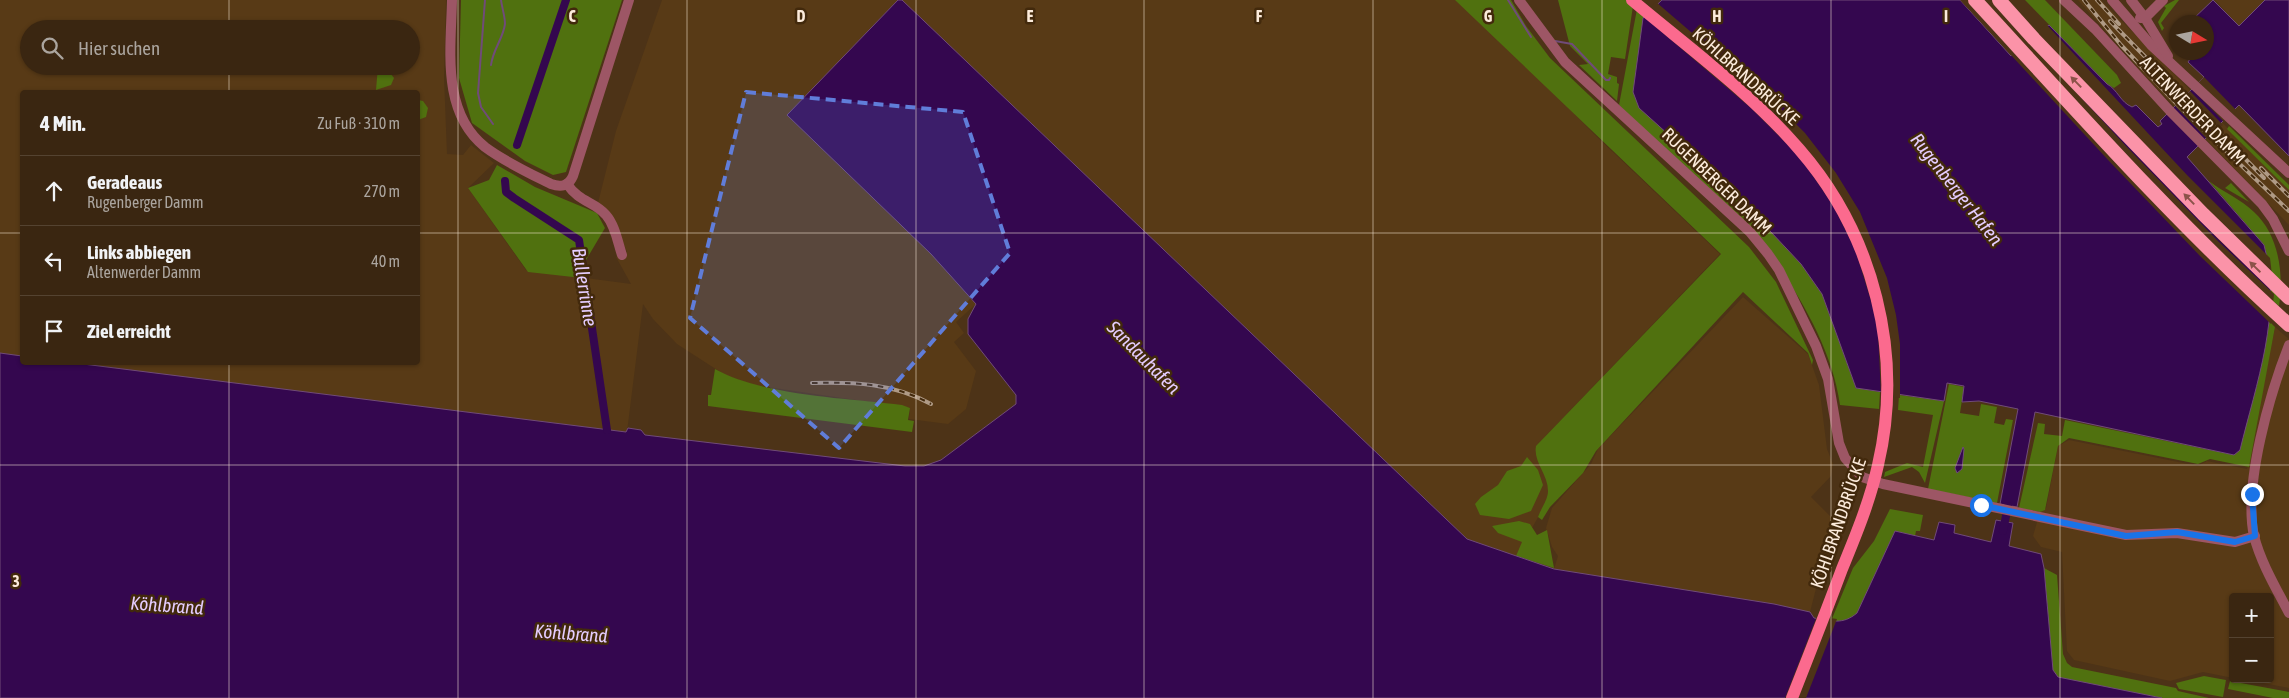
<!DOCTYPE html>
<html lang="de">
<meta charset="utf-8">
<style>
body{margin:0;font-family:"Asap Condensed",sans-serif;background:#412e1a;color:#f1f3f6}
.controls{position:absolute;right:15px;bottom:15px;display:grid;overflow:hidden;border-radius:5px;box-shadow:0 1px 4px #0004}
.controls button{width:45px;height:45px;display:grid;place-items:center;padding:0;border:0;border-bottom:1px solid #544331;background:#3a2611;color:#f1f3f6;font:25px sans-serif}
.compass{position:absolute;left:2169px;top:15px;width:45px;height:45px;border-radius:50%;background:#3a2611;box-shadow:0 1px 4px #0004;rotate:100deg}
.stop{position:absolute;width:15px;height:15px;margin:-11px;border:4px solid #1a73e8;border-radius:50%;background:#fff}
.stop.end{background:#1a73e8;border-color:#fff;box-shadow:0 1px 5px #0008}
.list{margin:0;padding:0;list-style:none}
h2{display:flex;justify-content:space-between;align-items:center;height:65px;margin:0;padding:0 20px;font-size:21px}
h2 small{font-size:16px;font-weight:400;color:#aba59f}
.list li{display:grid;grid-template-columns:32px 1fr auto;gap:15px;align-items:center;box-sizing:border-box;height:70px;padding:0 20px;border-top:1px solid #544331}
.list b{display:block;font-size:19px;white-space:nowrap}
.list p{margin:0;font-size:16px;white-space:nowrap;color:#aba59f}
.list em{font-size:16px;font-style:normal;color:#aba59f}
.icon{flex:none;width:28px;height:28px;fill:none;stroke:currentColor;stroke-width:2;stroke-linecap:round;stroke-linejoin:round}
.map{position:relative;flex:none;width:2289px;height:698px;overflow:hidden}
.search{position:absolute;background:#3a2611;box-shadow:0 1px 4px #0004;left:20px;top:20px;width:400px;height:55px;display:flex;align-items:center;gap:12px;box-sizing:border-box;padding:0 18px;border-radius:28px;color:#aba59f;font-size:19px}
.panel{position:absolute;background:#3a2611;box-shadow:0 1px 4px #0004;left:20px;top:90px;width:400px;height:275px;border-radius:5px}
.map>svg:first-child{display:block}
.built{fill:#583a16;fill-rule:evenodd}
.green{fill:#50710f}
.water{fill:#34074f;stroke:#704b79}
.pier{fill:#4d3317}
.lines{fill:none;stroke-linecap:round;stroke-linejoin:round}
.stream{stroke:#704b79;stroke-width:2}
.canal{stroke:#34074f;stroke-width:8}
.minor{stroke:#9d5665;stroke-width:10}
.major{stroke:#fb6a8e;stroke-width:12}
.highway{stroke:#fb93a8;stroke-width:14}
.rail-casing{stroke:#af9a85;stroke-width:4}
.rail{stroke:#42290c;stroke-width:2;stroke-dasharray:5.5;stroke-linecap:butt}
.oneway{fill:#8c534a}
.route{stroke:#1a73e8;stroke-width:6}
.marked{fill:#607dd9;fill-opacity:0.2;stroke:#607dd9;stroke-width:4;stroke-dasharray:10 6;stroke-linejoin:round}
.grid{fill:none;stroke:#fcebdb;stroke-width:1;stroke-opacity:0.55}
.labels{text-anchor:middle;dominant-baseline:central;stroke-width:5;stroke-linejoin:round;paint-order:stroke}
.street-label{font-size:18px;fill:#fcebdb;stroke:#42290c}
.water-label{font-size:19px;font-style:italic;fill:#e5cdff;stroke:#42290c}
.grid-label{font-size:16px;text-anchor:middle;font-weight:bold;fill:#fcebdb;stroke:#42290c;stroke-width:5;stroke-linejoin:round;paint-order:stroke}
</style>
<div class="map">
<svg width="2289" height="698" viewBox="0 0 2289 698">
<rect width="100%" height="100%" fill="#4d3317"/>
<g class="built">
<path d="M 0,0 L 446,0 L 444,77 L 447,154 L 463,155 L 471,145 L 494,163 L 468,188 L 526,270 L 631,284 L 616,257 L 627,252 L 623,243 L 598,203 L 616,131 L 662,0 L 898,0 L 787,115 L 931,254 L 976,304 L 956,322 L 964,333 L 954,342 L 976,371 L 966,409 L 948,424 L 909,419 L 910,408 L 753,385 L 725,375 L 677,344 L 653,319 L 643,304 L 627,432 L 75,363 L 418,362 L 418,92 L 22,92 L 22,356 L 0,353 ZM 29,29 L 411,29 L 411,66 L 29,66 Z"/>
<path d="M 902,0 L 1466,0 L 1593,133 L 1720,254 L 1543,439 L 1549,498 L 1516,556 L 1467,539 Z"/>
<path d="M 2078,0 L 2101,0 L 2289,190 L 2289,225 L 2151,82 Z"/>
<path d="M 2215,0 L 2265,0 L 2239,26 Z"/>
<path d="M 1743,297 L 1808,354 L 1819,385 L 1827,449 L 1833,464 L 1831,476 L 1811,497 L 1836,522 L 1841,537 L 1826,578 L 1819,577 L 1810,612 L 1554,569 L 1558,556 L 1552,547 L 1546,528 L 1552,508 L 1591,464 L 1598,449 Z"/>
<path d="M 2275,327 L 2289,339 L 2289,688 L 2241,679 L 2270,679 L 2270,597 L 2233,597 L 2233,678 L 2203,672 L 2170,681 L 2074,660 L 2067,651 L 2062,552 L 2041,547 L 2033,536 L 2040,512 L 2046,508 L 2058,446 L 2069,440 L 2198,466 L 2207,461 L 2247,469 Z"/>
</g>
<g class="green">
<path d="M 461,0 L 622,0 L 566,172 L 553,175 L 525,161 L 472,123 L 459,78 Z"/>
<path d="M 1455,0 L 1511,0 L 1526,26 L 1550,58 L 1749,247 L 1776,282 L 1813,360 L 1812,365 L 1808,353 L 1743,292 L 1596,451 L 1583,473 L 1550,507 L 1542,520 L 1538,517 C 1541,508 1548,500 1548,491 C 1548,474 1533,462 1536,446 L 1721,254 Z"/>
<path d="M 1558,0 L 1626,0 L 1633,6 L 1625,59 L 1611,57 L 1608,74 L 1617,77 L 1617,83 L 1619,84 L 1617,101 L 1579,65 L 1588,64 L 1570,46 Z"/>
<path d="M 2025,0 L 2045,0 L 2117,75 L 2121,83 L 2114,88 L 2107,84 Z"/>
<path d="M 2175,0 L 2179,0 L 2161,23 L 2164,28 L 2162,31 L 2158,22 L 2166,8 L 2164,6 Z"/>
<path d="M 1637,9 L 1644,16 L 1740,199 L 1801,264 L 1822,294 L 1856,388 L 1880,392 L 1879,409 L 1840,405 C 1833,353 1804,303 1774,259 L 1619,105 Z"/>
<path d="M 378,66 L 385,66 L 394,78 L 391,85 L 376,90 Z"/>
<path d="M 418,100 L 423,101 L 428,108 L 426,117 L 418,120 Z"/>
<path d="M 2229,126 L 2289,185 L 2289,190 L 2227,129 Z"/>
<path d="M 497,165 L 535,187 L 597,213 L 605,228 L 586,260 L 582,278 L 528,272 L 468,188 L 489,180 Z"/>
<path d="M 2209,181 C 2223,192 2241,199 2254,212 C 2279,235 2284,274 2279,306 L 2271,299 L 2271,284 L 2264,245 Z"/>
<path d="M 2231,183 L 2249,202 L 2225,188 Z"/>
<path d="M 2269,321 L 2275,327 L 2249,467 L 2210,459 L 2198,464 L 2069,438 L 2058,446 L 2045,510 L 2040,512 L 2019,508 L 2038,423 L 2045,424 L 2044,434 L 2062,436 L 2065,420 L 2234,455 L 2240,450 Z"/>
<path d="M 715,369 C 764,396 846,398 902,405 L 910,408 L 908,420 L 914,421 L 912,432 L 708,406 L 708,395 L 711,395 Z"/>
<path d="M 1949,384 L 1964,387 L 1960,413 L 1979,416 L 1981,404 L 1997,407 L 1994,423 L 2004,425 L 2006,419 L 2013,420 L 1997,503 L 1928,489 Z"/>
<path d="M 1899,395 L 1944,401 L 1925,483 L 1919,472 L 1912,467 L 1884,477 L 1885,472 L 1907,463 L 1923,467 L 1933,415 L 1898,410 Z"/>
<path d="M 1527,457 L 1538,470 L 1543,485 L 1531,511 L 1509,519 L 1480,515 L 1475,504 L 1481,497 L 1498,485 L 1507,471 L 1521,466 Z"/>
<path d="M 1890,509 L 1923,515 L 1920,531 L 1916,531 L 1915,536 L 1895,532 L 1857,613 C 1849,620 1842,623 1831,621 L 1853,568 L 1874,541 Z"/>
<path d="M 1519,521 L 1530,524 L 1537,535 L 1547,530 L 1554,568 L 1516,556 L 1522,542 L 1498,533 L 1492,526 Z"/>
<path d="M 2044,568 L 2057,575 L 2063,654 L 2067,663 L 2072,667 L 2176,688 L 2178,691 L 2209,698 L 2162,698 L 2058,678 L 2053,671 Z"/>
<path d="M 2204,676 L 2226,680 L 2223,697 L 2179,689 L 2176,683 Z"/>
<path d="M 2230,681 L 2289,692 L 2289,698 L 2273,698 L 2228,689 Z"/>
</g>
<g class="water">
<path d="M 898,0 L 902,0 L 1467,539 L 1554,569 L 1774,604 L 1810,612 L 1814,618 C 1831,621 1843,625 1857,613 L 1895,531 L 1934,540 L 1939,522 L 1955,525 L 1954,533 L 1991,542 L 1996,520 L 2013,523 L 2009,546 L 2041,554 L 2044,568 L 2053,670 L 2058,677 L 2162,698 L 0,698 L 0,353 L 22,356 L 22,362 L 75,363 L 626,432 L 628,428 L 641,430 L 645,435 L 905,466 L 924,466 L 941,460 L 1016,404 L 1016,395 L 968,334 L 968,319 L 976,304 L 931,254 L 787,115 Z"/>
<path d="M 1662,0 L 1960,0 L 2011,56 L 2049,25 L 2107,84 C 2118,90 2120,102 2132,107 L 2136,105 L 2158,127 L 2162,124 L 2160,121 L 2204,77 L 2188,62 L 2190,59 L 2183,53 L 2206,52 L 2206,22 L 2190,22 L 2213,0 L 2239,26 L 2265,0 L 2289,0 L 2289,156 L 2239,105 L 2187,157 L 2264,245 C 2283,312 2256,384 2240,450 L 2234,455 L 2035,412 L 2017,507 L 2000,504 L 2018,409 L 1979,401 L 1962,402 L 1964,386 L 1947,383 L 1944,401 L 1856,388 L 1822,294 L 1801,264 L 1740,199 L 1639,108 L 1633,92 L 1643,18 Z"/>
<path d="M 1963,447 L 1964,449 L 1962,469 L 1957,473 L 1955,468 Z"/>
</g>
<g class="pier">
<path d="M 1960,0 L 1963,0 L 2012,53 L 2046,24 L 2187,175 L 2270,258 L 2274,292 L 2219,240 L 2038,51 L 2125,145 L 2218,241 L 2274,294 L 2271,324 L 2200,256 L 2109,161 Z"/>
<path d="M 1656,2 L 1781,109 L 1805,133 L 1836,173 L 1860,212 L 1887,278 L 1896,315 L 1900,344 L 1900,398 L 1881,395 L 1878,332 L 1873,307 L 1855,249 L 1833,205 L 1800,157 L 1752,109 L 1642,15 Z"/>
<path d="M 2204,77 L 2237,111 L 2225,123 L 2192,89 Z"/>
<path d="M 2190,91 L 2223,125 L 2214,133 L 2181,100 Z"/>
<path d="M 2180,101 L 2213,134 L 2208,140 L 2175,106 Z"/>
<path d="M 1817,616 L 1837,619 L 1806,698 L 1785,698 Z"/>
</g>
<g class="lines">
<g class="stream">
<path d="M 485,0 L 478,93 L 481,107 L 493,124"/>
<path d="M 1508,0 L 1531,37"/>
<path d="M 1555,41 L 1572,44 L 1606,80 L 1609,80 L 1610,78"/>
<path d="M 491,65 C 493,49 503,39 505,24 C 505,16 502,8 501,0"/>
</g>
<g class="canal">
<path d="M 517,145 L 566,0"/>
<path d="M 505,181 L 506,192 L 514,198 L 579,240 L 607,430"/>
<path d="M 2003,531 L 2008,506"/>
</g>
<g class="minor">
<path d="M 452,0 C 451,49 441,112 485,147 C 505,162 529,173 551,184 C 562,188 569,185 573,176 L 629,0"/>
<path d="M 1519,0 L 1565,62 L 1750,232 L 1768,254 L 1779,270 L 1816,346 L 1828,379 L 1839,443 L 1845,458 L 1862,477 L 1883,484 L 2126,535 L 2177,533 L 2235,542 L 2255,536"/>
<path d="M 2064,0 L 2095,29 L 2170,111 L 2262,204 L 2273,219 L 2289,251"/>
<path d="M 2112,0 L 2151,45 L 2289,173"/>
<path d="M 2131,0 L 2145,18 L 2168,56"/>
<path d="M 2140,18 L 2145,18 L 2163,0"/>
<path d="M 567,184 C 580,203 594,201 606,215 C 615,225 618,243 622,255"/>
<path d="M 2289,345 C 2270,393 2243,485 2254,536 C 2261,563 2276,588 2289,613"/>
</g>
<path class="major" d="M 1632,0 C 1689,48 1751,93 1799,149 C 1874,235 1904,354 1878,465 C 1870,501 1856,535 1842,569 C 1826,612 1809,655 1792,698"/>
<g class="highway">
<path d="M 1975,0 C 2077,111 2177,224 2289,325"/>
<path d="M 1999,0 L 2034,39 L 2203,214 L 2289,298"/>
</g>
<defs>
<g id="rail">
<path d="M 2084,0 L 2121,45 L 2177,104 L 2289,211"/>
<path d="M 2097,0 L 2119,24"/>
<path d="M 2110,21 L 2264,178"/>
<path d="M 2261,168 L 2289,196"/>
<path d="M 812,383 C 854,382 893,383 931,404"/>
</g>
</defs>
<use href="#rail" class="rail-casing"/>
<use href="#rail" class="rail"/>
</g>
<defs><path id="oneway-solid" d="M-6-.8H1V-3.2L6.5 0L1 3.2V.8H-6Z" transform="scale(1.25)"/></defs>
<g class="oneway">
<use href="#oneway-solid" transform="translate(2076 82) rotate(-134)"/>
<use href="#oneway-solid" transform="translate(2189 199) rotate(-134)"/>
<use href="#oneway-solid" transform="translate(2255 267) rotate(-136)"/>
</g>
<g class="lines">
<path class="route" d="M 1981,505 L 2126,536 L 2177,532 L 2235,542 L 2255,536 L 2252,494"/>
</g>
<path class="marked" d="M 746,92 L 963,112 L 1010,253 L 839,448 L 690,318 Z"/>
<path class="grid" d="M 229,0 L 229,29M 458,0 L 458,698M 687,0 L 687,698M 916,0 L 916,698M 1144,0 L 1144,698M 1373,0 L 1373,698M 1602,0 L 1602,698M 1831,0 L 1831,698M 2060,0 L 2060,698M 229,66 L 229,92M 0,233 L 22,233M 418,233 L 2289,233M 229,362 L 229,698M 0,465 L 2289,465"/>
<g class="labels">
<g class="street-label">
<text transform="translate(1746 76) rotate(42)">KÖHLBRANDBRÜCKE</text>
<text transform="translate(2193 110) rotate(46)">ALTENWERDER DAMM</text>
<text transform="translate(1717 181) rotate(44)">RUGENBERGER DAMM</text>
<text transform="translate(1838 523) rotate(-71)">KÖHLBRANDBRÜCKE</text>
</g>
<g class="water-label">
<text transform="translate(1957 189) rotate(52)">Rugenberger Hafen</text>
<text transform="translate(585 287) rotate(81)">Bullerrinne</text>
<text transform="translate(1144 357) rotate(45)">Sandauhafen</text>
<text transform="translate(167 605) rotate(4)">Köhlbrand</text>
<text transform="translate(571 633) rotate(4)">Köhlbrand</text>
</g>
</g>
<g class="grid-label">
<text x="572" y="22">C</text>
<text x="801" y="22">D</text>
<text x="1030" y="22">E</text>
<text x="1259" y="22">F</text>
<text x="1488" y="22">G</text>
<text x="1717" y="22">H</text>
<text x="1946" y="22">I</text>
<text x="16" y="587">3</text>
</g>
</svg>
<div class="controls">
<button>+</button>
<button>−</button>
</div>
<svg class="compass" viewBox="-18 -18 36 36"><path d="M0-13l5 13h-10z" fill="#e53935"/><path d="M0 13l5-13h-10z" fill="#aba59f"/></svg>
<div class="stop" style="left:1981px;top:505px"></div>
<div class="stop end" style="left:2252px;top:494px"></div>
<div class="search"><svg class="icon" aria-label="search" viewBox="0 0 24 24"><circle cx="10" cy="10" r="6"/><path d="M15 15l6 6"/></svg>Hier suchen</div>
<section class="panel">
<h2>4 Min.<small>Zu Fuß · 310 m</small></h2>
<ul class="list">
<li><svg class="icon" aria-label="ahead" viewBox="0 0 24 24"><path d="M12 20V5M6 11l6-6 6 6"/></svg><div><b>Geradeaus</b><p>Rugenberger Damm</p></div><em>270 m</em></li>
<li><svg class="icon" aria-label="left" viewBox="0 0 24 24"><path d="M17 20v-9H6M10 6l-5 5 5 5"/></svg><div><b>Links abbiegen</b><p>Altenwerder Damm</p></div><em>40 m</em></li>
<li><svg class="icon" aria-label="arrive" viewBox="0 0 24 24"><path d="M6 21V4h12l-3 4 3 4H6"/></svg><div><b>Ziel erreicht</b></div></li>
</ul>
</section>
</div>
